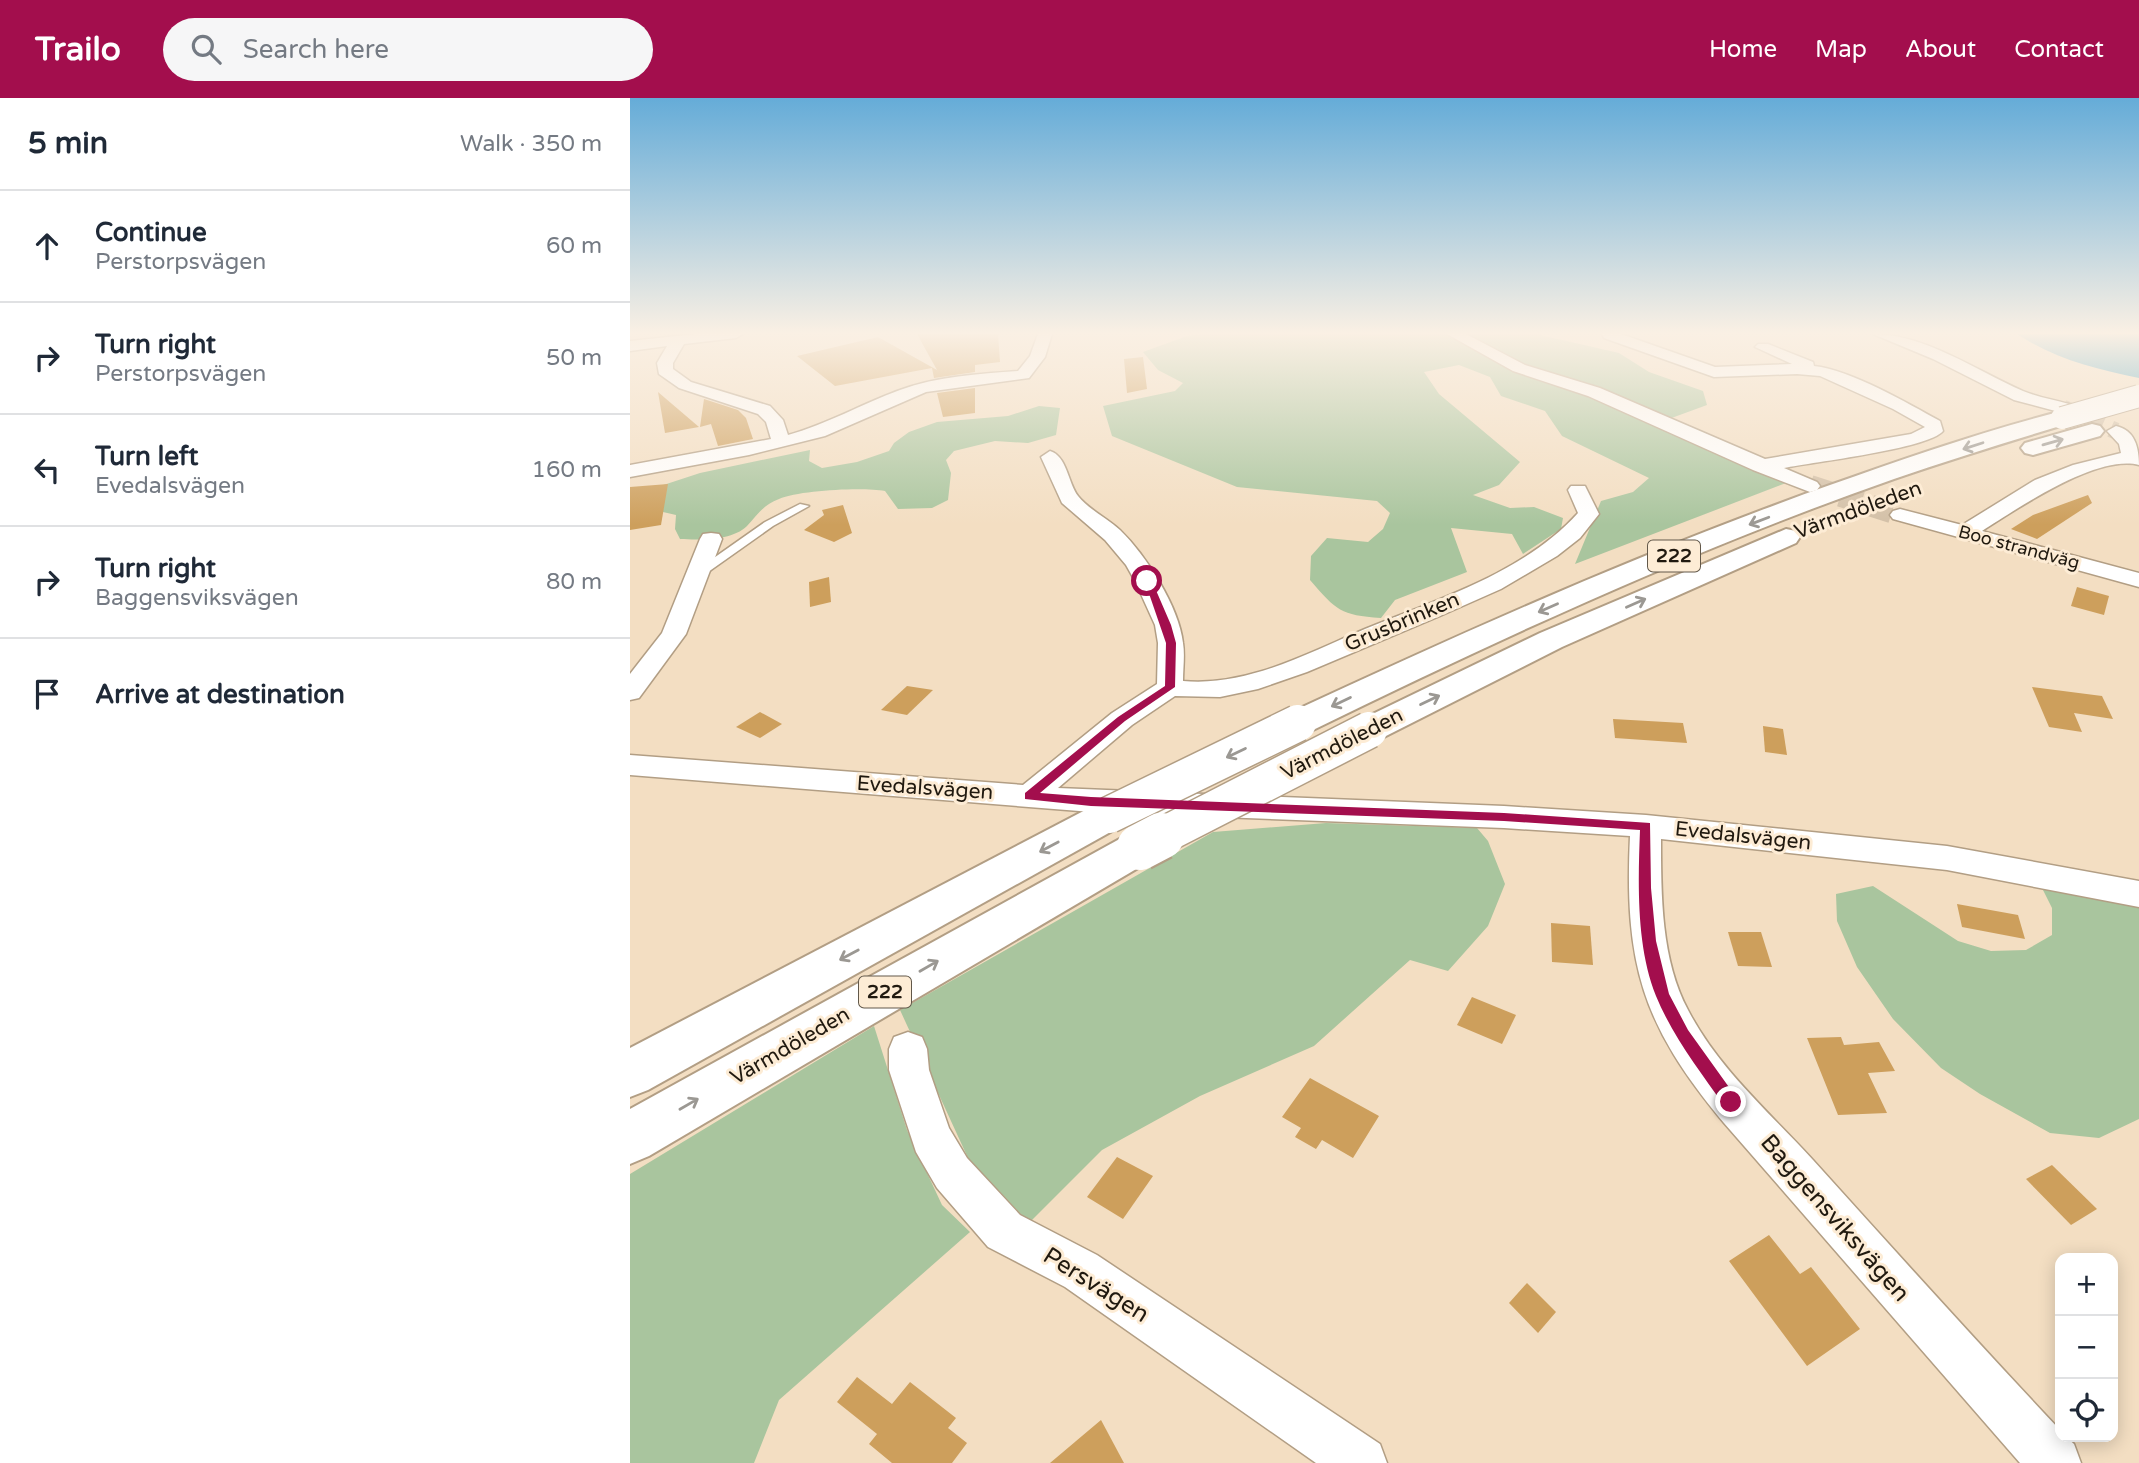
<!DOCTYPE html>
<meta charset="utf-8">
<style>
body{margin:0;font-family:"Varela Round",sans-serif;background:#f6f6f7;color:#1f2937}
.controls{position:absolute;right:21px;bottom:21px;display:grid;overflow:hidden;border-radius:14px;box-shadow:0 4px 18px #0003}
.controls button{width:63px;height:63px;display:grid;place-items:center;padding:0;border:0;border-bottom:2px solid #e0e1e3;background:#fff;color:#1f2937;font:35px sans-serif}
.stop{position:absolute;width:21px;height:21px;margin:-16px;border:5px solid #a30e4d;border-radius:50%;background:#fff}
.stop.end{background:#a30e4d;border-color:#fff;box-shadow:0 2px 7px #0008}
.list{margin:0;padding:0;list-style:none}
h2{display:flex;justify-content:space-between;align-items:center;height:91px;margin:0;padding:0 28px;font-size:30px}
h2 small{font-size:23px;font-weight:400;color:#747a83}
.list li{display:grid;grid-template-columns:46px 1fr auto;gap:21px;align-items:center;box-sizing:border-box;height:112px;padding:0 28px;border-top:2px solid #e0e1e3}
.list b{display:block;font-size:26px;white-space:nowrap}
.list p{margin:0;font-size:23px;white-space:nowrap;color:#747a83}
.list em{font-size:23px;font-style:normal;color:#747a83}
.icon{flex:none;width:38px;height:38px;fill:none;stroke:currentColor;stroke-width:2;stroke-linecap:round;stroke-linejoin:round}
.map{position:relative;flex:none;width:1509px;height:1365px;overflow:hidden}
header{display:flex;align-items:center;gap:42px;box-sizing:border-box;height:98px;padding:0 35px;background:#a30e4d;color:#fff}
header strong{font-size:33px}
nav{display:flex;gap:38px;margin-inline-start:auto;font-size:24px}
.search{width:490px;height:63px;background:#f6f6f7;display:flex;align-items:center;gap:18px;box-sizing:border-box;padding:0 24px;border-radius:38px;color:#747a83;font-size:26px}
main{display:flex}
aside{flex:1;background:#fff}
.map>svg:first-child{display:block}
.green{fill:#a9c59e}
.water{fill:#409fc1}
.building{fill:#cd9f5c}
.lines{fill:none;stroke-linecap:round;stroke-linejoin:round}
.minor-tunnel-far1{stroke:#d3c0a7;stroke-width:17;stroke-dasharray:17 9;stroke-linecap:butt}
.minor-tunnel{stroke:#d3c0a7;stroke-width:22;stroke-dasharray:22 10;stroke-linecap:butt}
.service-casing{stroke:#b29e84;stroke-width:3}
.minor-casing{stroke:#b29e84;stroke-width:3}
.motorway-casing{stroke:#b29e84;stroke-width:4}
.service{fill:#fff;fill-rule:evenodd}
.minor{fill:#fff;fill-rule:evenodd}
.motorway{fill:#fff;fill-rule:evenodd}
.motorway-bridge-far2-casing{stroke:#b29e84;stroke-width:24;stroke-linecap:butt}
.motorway-bridge-far1-casing{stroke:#b29e84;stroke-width:39;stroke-linecap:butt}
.motorway-bridge-casing{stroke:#b29e84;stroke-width:50;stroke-linecap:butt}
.motorway-bridge-far2{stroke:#fff;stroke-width:22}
.motorway-bridge-far1{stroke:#fff;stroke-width:36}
.motorway-bridge{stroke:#fff;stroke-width:46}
.oneway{stroke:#9b9893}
.route{fill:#a30e4d}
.labels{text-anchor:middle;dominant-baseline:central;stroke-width:6;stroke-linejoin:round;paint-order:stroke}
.far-street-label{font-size:18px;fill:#20190f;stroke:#fdecd5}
.shield{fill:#fdecd5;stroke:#62584a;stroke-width:2}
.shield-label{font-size:19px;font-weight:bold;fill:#20190f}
.street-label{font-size:21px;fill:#20190f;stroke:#fdecd5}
.near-street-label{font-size:24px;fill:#20190f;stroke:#fdecd5}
</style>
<header>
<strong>Trailo</strong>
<div class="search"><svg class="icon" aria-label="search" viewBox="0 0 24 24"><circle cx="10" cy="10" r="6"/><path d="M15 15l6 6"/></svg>Search here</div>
<nav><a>Home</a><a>Map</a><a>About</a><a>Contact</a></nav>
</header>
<main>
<aside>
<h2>5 min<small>Walk · 350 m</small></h2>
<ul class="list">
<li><svg class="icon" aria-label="ahead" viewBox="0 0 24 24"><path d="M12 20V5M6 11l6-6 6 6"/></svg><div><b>Continue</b><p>Perstorpsvägen</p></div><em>60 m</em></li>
<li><svg class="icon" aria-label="right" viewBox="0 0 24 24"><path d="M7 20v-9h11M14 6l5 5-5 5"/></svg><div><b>Turn right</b><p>Perstorpsvägen</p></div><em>50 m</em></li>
<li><svg class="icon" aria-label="left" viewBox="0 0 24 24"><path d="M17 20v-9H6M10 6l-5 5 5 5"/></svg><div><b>Turn left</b><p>Evedalsvägen</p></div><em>160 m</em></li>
<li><svg class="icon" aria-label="right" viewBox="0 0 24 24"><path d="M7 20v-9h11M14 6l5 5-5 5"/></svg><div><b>Turn right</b><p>Baggensviksvägen</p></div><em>80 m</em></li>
<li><svg class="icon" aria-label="arrive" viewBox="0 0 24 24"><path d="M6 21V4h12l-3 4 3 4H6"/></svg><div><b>Arrive at destination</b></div></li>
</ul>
</aside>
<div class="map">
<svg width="1509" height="1365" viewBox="0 0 1509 1365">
<rect width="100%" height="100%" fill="#f3dec2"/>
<g class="green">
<path d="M 576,236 L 820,236 L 1002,313 L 1156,385 L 945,466 L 971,403 L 1003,394 L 1019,380 L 932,338 L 915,313 L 871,298 L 860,279 L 829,267 L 794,274 L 809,296 L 890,364 L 869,387 L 843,397 L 880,410 L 904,409 L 933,420 L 931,431 L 893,456 L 882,436 L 821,430 L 837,474 L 765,502 L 751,520 C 710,517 707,513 680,482 L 681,458 L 697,440 L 738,444 L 753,431 L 760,415 L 747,403 L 607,389 L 482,338 L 473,308 L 545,293 L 553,285 L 528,272 L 513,254 L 557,238 Z"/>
<path d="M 829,236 L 906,236 L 989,255 L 1019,274 L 1073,293 L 1077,307 L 1036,322 L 918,278 Z"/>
<path d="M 409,308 L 430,310 L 426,337 L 398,345 L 365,343 L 324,353 L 316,362 L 321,375 L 318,402 L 302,410 L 268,411 L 255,393 C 233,389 170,392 149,401 C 133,407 128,416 117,428 C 102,443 69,442 50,441 L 45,431 L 46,417 L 20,411 L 6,396 L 70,375 L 180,352 L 179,363 L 192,370 L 227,364 L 259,353 L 264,345 L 279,334 L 307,324 L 378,318 Z"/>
<path d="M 696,725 L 847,730 L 858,743 L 875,786 L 858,828 L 818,873 L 780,862 L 684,948 L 570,998 L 472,1052 L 399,1125 L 338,1060 L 270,912 L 583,734 Z"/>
<path d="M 1243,788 L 1328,843 L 1361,853 L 1396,852 L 1422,837 L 1422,810 L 1412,790 L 1509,807 L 1509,1021 L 1469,1040 L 1420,1035 L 1350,996 L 1311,970 L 1263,921 L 1227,869 L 1207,823 L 1206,796 Z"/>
<path d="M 244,928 L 277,1032 L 312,1107 L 340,1134 L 149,1302 L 124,1365 L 0,1365 L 0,1076 Z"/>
</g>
<path class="water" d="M 1387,236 L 1509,236 L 1509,280 C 1465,271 1425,261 1387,236 Z"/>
<g class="building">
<path d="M 287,236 L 368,236 L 370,264 L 345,267 L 345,274 L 304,280 L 302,270 L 205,288 L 167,258 L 248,239 L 307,272 Z"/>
<path d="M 513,259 L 517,291 L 497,295 L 494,261 Z"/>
<path d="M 345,290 L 345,315 L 313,319 L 307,295 Z"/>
<path d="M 28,294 L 69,329 L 35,335 Z"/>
<path d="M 74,301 L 108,312 L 116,320 L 123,341 L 88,348 L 81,326 L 70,329 Z"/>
<path d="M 38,386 L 31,427 L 0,432 L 0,389 Z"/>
<path d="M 1458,397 L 1462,405 L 1407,441 L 1381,431 L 1403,417 Z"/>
<path d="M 213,407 L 222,435 L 204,444 L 174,432 L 194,417 L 192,412 Z"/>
<path d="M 199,479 L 201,504 L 180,509 L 179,484 Z"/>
<path d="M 1447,489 L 1479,498 L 1474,517 L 1441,508 Z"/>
<path d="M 277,588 L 303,592 L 277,617 L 251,612 Z"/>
<path d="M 1402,589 L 1472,598 L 1483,621 L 1444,615 L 1452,634 L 1419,629 Z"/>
<path d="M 130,614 L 152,626 L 130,640 L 106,629 Z"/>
<path d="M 983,621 L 1053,625 L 1057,645 L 985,640 Z"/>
<path d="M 1133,628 L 1153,631 L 1157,657 L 1135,654 Z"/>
<path d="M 1327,806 L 1388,817 L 1395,841 L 1332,829 Z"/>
<path d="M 921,825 L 960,828 L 963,867 L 922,864 Z"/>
<path d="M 1098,834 L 1131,834 L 1142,869 L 1108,868 Z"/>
<path d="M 842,899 L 886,917 L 872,946 L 827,927 Z"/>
<path d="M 1211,939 L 1214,947 L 1249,944 L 1265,973 L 1238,975 L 1257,1015 L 1208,1017 L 1177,940 Z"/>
<path d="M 680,980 L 749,1018 L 723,1060 L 692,1042 L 686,1051 L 665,1039 L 671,1030 L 652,1019 Z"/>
<path d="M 487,1059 L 523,1078 L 493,1121 L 457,1099 Z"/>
<path d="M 1422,1067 L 1467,1111 L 1441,1127 L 1396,1081 Z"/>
<path d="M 1139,1137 L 1170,1176 L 1181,1169 L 1230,1231 L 1177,1268 L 1099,1163 Z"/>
<path d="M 897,1185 L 926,1214 L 908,1235 L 879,1205 Z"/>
<path d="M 227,1279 L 262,1306 L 280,1284 L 326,1320 L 318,1330 L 337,1345 L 322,1365 L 262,1365 L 239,1346 L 247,1336 L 207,1304 Z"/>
<path d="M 471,1322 L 494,1365 L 420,1365 Z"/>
</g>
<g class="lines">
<path class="minor-tunnel-far1" d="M 1433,310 L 1486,333"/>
<path class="minor-tunnel" d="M 1180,388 L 1270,417"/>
<defs>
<path id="service" d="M 170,406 L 179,408 L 143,428 L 71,479 L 63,479 L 61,476 L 135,424 Z"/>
<g id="minor">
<path d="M 65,236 L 113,236 L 106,240 L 54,246 L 43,265 L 43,271 L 61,284 L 140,308 L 153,322 L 158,337 C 198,326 231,306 270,292 C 308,278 348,276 388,273 L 400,258 L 408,236 L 422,236 L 415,259 L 399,280 L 296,294 L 195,338 L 119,357 L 0,379 L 0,367 L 141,341 L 136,324 L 128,316 L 49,290 L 29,276 L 27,265 L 37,248 L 0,253 L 0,243 Z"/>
<path d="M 817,236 L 836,236 L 895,267 L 970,290 L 1135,361 L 1281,336 L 1295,329 L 1263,311 L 1190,278 L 1167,276 L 1084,279 L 974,240 L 972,236 L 991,236 L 1085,269 L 1162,266 L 1125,249 L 1128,246 L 1138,246 L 1183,264 L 1184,268 C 1221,272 1277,305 1310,323 L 1313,333 C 1298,351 1183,364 1154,370 L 1187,384 L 1190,388 L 1187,392 L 1180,394 L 1123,372 L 958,298 L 883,273 Z"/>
<path d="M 1243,236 C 1295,236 1345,272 1393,293 C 1407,299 1424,302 1439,306 L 1442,310 L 1433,315 L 1384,302 L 1303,261 Z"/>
<path d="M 1486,328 C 1505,332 1509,350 1509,367 C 1467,356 1388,410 1352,433 L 1509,475 L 1509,489 L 1263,421 L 1260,417 L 1263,413 L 1270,411 L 1332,427 L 1405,382 L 1443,367 L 1491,355 L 1489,346 L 1477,333 Z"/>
<path d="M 420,353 C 437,358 438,385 448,398 C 458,411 477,420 490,432 C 516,457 549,509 553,545 C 555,557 553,570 553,583 C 617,589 678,555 735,531 C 808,501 894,475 948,415 L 938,392 L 941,388 L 955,388 L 969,416 L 950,440 L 927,458 L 871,491 L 810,518 L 677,574 L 628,591 L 590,599 L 545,598 L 502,627 L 428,690 L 874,708 L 1016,717 L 1317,748 L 1509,783 L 1509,809 L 1317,772 L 1031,741 C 1031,797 1031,862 1058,912 C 1088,970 1140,1015 1183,1062 C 1265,1153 1347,1244 1430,1332 L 1430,1339 L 1436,1339 L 1444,1346 L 1451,1365 L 1390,1365 L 1094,1025 C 1012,927 994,866 1000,738 L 874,730 L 462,714 L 0,677 L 0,657 L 393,687 L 482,615 L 527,586 L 528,545 L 525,527 L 505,483 L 496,467 L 475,442 L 432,405 L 411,359 Z"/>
<path d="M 81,435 L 89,436 L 92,441 L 56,536 L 9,600 L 0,602 L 0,576 L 32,535 L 70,441 L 73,436 Z"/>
<path d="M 278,934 L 292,939 L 297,951 L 299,972 L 319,1030 L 337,1060 L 390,1117 L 467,1157 L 750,1346 L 757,1365 L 686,1365 L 435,1189 L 358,1149 L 307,1090 L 286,1054 L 259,972 L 259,951 L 264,939 Z"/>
</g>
<g id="motorway">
<path d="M 1432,313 L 1440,315 L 1443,320 L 1440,325 C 1381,343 1322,361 1264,381 C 1064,451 871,540 681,633 L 668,636 L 655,633 L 650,625 L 655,617 C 834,534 1014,453 1200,387 C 1276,360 1354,333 1432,313 Z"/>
<path d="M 1462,326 L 1470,328 L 1474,333 L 1470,338 L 1403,357 L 1395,355 L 1391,350 L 1395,345 Z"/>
<path d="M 1156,431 L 1166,433 L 1170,439 L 1166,445 L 932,549 L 752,640 L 739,644 L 726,640 L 721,632 L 726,624 L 910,535 Z"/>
<path d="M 479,703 L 493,707 L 499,717 L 493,727 L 18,992 L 0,999 L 0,950 L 465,707 Z"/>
<path d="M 510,734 L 525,738 L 531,749 L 525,760 L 19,1058 L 0,1066 L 0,1011 L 495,738 Z"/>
</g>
</defs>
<use href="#service" class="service-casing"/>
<use href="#minor" class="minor-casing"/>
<use href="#motorway" class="motorway-casing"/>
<use href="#service" class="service"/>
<use href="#minor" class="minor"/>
<use href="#motorway" class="motorway"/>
<defs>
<path id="motorway-bridge-far2" d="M 1432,320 L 1509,298"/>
<g id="motorway-bridge-far1">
<path d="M 479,717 L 668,625"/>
<path d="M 528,740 L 739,632"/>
</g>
<path id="motorway-bridge" d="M 510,749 L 531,738"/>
</defs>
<use href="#motorway-bridge-far2" class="motorway-bridge-far2-casing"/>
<use href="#motorway-bridge-far1" class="motorway-bridge-far1-casing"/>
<use href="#motorway-bridge" class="motorway-bridge-casing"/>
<use href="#motorway-bridge-far2" class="motorway-bridge-far2"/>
<use href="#motorway-bridge-far1" class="motorway-bridge-far1"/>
<use href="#motorway-bridge" class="motorway-bridge"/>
</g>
<defs><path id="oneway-shaft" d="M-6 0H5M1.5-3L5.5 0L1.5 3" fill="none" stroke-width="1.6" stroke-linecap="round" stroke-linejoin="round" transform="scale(1.75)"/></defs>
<g class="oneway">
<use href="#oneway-shaft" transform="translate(1423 344) rotate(-16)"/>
<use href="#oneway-shaft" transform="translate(1343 348) rotate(162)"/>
<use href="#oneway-shaft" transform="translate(1129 423) rotate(159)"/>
<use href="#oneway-shaft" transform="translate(1006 505) rotate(-24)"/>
<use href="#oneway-shaft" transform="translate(918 510) rotate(156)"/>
<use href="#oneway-shaft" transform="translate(800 602) rotate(-26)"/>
<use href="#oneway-shaft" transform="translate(711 604) rotate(154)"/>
<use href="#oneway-shaft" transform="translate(606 655) rotate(154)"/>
<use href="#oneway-shaft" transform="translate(419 749) rotate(152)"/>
<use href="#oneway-shaft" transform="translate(219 857) rotate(152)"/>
<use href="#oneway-shaft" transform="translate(299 868) rotate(-30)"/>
<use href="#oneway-shaft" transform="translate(59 1006) rotate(-30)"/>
</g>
<linearGradient id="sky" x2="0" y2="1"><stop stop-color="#65acd8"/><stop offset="0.55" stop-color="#faf0e4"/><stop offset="1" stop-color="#faf0e4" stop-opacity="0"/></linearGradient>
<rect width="1509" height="427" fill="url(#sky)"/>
<path class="route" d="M 514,481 L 522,483 L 541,527 L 546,545 L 545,589 L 495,623 L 410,695 L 461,699 L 874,715 L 1020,725 L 1021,790 L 1026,843 L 1039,896 L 1058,932 L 1106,999 L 1109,1004 L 1106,1009 L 1101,1011 L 1095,1009 C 1070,973 1043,939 1026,898 C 1006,848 1008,785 1010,732 L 874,723 L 461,708 L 395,701 L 395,695 L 488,619 L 535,588 L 536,545 Z"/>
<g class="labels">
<g class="far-street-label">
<text transform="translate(1389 449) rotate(15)">Boo strandväg</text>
</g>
<g class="shield">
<rect x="1018" y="442.5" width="52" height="31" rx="5"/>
<rect x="229" y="878.5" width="52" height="31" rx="5"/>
</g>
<g class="shield-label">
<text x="1044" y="458">222</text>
<text x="255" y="894">222</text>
</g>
<g class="street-label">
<text transform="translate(1228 412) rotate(-20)">Värmdöleden</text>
<text transform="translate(772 524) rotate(-23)">Grusbrinken</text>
<text transform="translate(712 646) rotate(-27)">Värmdöleden</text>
<text transform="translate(295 690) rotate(4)">Evedalsvägen</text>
<text transform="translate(1113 738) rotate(6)">Evedalsvägen</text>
<text transform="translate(160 948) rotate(-30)">Värmdöleden</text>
</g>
<g class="near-street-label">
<text transform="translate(1205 1120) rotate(49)">Baggensviksvägen</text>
<text transform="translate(466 1187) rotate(32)">Persvägen</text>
</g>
</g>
</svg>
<div class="controls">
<button>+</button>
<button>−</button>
<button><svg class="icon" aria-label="locate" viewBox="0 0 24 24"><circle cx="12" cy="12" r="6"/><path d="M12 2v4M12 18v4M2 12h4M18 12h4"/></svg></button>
</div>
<div class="stop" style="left:517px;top:483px"></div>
<div class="stop end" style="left:1101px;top:1004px"></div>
</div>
</main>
